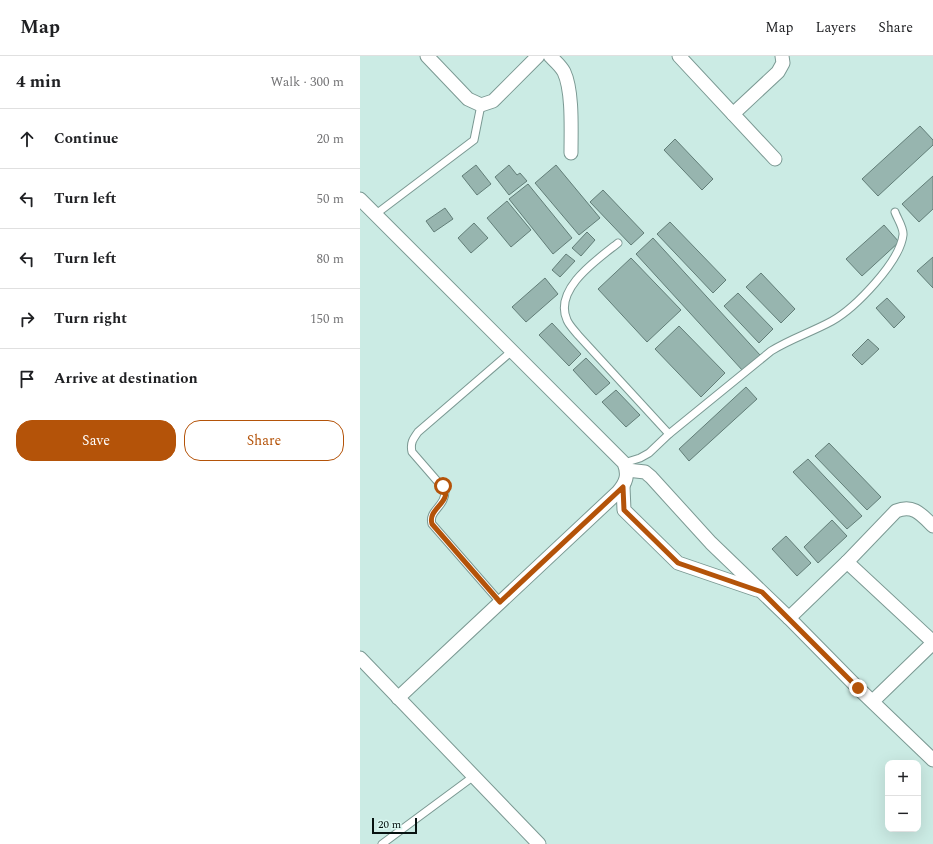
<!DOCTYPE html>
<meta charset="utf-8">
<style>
body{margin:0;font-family:Spectral,serif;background:#f2f2f2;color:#202124}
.controls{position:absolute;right:12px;bottom:12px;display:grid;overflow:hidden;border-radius:8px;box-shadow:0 4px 16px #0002}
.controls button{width:36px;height:36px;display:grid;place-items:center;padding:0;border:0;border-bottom:1px solid #e0e0e0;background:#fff;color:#202124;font:20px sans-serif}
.scale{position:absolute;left:12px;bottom:10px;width:45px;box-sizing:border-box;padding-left:4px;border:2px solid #071210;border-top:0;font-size:11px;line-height:14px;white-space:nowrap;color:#071210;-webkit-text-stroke:3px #d9f8f1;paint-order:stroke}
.stop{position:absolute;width:12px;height:12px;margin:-9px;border:3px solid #b45309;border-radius:50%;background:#fff}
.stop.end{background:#b45309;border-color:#fff;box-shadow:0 1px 4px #0008}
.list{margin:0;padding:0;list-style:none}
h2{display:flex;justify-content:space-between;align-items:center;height:52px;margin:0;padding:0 16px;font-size:17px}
h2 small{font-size:13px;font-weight:400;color:#757577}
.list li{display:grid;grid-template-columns:26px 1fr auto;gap:12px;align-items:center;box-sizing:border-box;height:60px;padding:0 16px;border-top:1px solid #e0e0e0}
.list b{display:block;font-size:15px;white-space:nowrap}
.list em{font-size:13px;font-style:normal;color:#757577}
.actions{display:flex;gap:8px;padding:12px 16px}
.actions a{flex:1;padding:9px 0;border:1px solid #b45309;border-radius:16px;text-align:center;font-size:14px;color:#b45309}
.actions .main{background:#b45309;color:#fff}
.icon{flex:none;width:22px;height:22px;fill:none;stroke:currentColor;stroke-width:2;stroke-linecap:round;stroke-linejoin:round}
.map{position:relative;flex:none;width:573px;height:788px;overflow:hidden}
header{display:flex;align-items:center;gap:24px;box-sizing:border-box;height:56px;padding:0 20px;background:#fff;border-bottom:1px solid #e0e0e0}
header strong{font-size:19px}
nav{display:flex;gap:22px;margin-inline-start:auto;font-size:14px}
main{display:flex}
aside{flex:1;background:#fff}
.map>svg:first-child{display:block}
.building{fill:#97b5af;stroke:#627e78}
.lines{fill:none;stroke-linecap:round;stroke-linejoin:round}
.lane-casing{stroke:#7b9993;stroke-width:9}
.street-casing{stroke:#7b9993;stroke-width:15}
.lane{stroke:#fff;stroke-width:7}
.street{stroke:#fff;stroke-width:13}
.route{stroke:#b45309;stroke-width:5}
</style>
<header>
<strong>Map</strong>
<nav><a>Map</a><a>Layers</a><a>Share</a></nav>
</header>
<main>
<aside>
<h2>4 min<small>Walk · 300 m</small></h2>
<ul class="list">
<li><svg class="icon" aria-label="ahead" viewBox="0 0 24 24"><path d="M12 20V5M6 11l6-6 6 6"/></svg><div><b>Continue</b></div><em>20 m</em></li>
<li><svg class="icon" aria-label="left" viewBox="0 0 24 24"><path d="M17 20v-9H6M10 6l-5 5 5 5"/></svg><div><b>Turn left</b></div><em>50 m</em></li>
<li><svg class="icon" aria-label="left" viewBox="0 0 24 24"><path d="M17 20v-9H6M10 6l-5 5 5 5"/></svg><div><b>Turn left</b></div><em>80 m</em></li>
<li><svg class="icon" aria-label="right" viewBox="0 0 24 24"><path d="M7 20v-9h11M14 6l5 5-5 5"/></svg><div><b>Turn right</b></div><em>150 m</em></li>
<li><svg class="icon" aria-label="arrive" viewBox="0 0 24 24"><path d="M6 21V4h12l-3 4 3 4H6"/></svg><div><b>Arrive at destination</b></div></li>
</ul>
<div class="actions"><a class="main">Save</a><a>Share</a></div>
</aside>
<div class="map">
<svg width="573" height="788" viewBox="0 0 573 788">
<rect width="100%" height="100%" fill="#cbebe4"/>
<g class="building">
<path d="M 560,70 L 573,84 L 573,89 L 518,140 L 502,123 Z"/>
<path d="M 315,83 L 353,123 L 342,134 L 304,94 Z"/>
<path d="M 116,109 L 131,128 L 117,139 L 102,120 Z"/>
<path d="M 149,109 L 157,119 L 160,117 L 167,125 L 149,139 L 135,121 Z"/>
<path d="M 196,109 L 240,162 L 219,179 L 175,127 Z"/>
<path d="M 573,120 L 573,153 L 559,166 L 542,148 Z"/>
<path d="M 168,128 L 212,182 L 193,198 L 149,143 Z"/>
<path d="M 243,134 L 284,177 L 271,189 L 230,146 Z"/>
<path d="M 147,145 L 171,174 L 151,191 L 127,162 Z"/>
<path d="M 85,152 L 93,163 L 74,176 L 66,165 Z"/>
<path d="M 310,166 L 366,224 L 353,237 L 297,178 Z"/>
<path d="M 114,167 L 128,182 L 111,197 L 98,182 Z"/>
<path d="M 524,169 L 539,186 L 502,220 L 486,203 Z"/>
<path d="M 227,176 L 235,184 L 221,200 L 212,192 Z"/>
<path d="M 293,182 L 400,299 L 383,315 L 276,198 Z"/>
<path d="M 206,198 L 215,205 L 200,221 L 192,214 Z"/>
<path d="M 573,201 L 573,232 L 557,215 Z"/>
<path d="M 271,202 L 321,254 L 287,286 L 238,233 Z"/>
<path d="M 401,217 L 435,253 L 421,267 L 386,231 Z"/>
<path d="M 185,222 L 198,238 L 166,266 L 152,251 Z"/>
<path d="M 378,237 L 413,273 L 399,287 L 364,250 Z"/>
<path d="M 527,242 L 545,261 L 534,272 L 516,252 Z"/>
<path d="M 192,267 L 221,298 L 209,310 L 179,279 Z"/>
<path d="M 319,270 L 365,317 L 341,341 L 295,293 Z"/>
<path d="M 508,283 L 519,293 L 502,309 L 492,299 Z"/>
<path d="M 226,302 L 250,327 L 236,339 L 213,314 Z"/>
<path d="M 386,331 L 397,343 L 329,405 L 319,393 Z"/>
<path d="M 256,334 L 280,359 L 266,371 L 242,346 Z"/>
<path d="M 469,387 L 521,441 L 507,454 L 455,400 Z"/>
<path d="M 448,403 L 502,460 L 487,473 L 433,416 Z"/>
<path d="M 472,464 L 487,480 L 458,507 L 444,491 Z"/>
<path d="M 426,480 L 451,507 L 437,520 L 412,493 Z"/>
</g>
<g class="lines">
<defs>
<g id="lane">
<path d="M 16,158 L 114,84 L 121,49"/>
<path d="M 258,187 C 238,203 193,233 207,264 C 209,269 214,274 218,279 L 309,378"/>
<path d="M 264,407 L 280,402 L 289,397 L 309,378 L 411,295 C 430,283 452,276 472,265 C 495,252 540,206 543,179 C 544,172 537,162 535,156"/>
<path d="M 140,546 L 72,468 C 68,454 86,451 85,434 L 52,396 C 50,387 53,383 58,376 L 152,295"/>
<path d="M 22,788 L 114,720"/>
</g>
<g id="street">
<path d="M 67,0 L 108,43 L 121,49 L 133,45 L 178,0"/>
<path d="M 190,0 C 195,5 201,10 204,16 C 213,35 211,75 211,97"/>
<path d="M 319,0 L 415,103"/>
<path d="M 373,58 L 418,16 L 423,7 L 422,0"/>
<path d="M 0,143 L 264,407 C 269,419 266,427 258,436 L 38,642"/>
<path d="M 267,414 L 285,416 L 291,421 L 351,487 L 429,562 L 498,632 L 573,704"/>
<path d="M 263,431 L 264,454 L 318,507 L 397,534"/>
<path d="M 487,506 L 573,586"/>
<path d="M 429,562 L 487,506 L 536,455 C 553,448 561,458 573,470"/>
<path d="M 0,602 L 179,788"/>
<path d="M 513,645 L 573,587"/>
</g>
</defs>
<use href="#lane" class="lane-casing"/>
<use href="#street" class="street-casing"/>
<use href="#lane" class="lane"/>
<use href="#street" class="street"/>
</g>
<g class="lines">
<path class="route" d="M 83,430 C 94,446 67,452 72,468 L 140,546 L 263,431 L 264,454 L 318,507 L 402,536 L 498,632"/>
</g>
</svg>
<div class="controls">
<button>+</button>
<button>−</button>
</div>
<div class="scale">20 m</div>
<div class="stop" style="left:83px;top:430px"></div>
<div class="stop end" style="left:498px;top:632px"></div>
</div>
</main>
